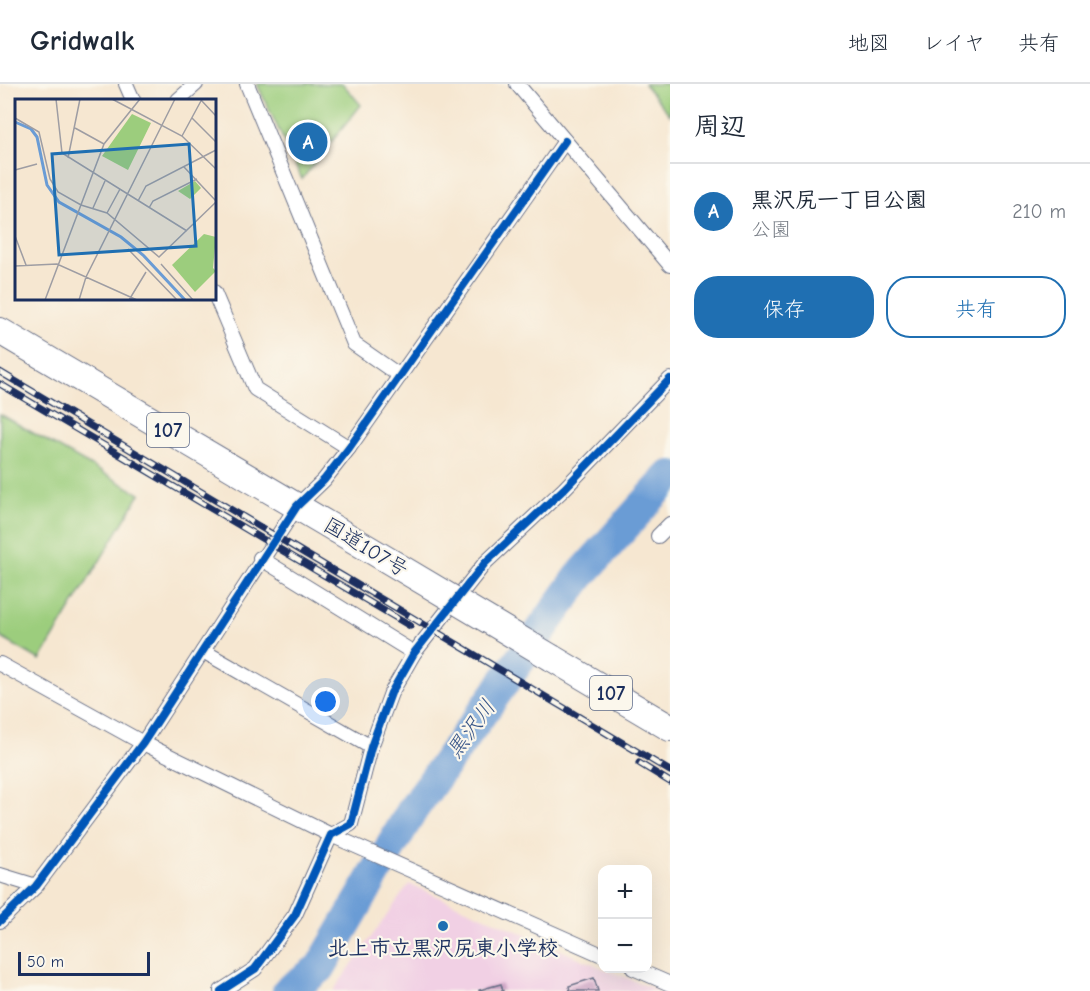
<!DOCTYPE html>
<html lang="ja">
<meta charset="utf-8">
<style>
body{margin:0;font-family:"Comic Neue","Klee One",sans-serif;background:#f6f6f7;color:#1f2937}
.controls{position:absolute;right:18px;bottom:18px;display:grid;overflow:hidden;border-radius:12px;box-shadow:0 6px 24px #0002}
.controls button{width:54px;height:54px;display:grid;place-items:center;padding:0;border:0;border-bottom:2px solid #e0e1e3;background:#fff;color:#1f2937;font:30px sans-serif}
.scale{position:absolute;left:18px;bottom:15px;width:132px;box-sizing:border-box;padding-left:6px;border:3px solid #1b2f5e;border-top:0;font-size:16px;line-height:21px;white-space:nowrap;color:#1b2f5e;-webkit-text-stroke:4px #fbf7ec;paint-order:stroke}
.you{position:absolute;left:326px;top:618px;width:21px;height:21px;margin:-15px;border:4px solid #fff;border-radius:50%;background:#1a73e8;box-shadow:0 0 0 9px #1a73e833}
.badge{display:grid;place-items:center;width:39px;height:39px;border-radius:50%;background:#1f6fb2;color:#fff;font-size:20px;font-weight:700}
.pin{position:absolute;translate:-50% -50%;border:3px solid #fff;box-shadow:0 2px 6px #0006}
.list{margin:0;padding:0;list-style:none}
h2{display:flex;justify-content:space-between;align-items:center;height:78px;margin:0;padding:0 24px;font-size:26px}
h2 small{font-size:20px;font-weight:400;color:#747a83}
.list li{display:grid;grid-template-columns:39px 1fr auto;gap:18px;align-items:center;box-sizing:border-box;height:96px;padding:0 24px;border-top:2px solid #e0e1e3}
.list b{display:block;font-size:22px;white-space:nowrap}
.list p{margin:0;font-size:20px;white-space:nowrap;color:#747a83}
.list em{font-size:20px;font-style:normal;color:#747a83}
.actions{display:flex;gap:12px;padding:18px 24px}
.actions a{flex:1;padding:14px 0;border:2px solid #1f6fb2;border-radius:24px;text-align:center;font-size:21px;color:#1f6fb2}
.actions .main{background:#1f6fb2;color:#fff}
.map{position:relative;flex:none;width:670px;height:907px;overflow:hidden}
header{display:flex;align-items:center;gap:36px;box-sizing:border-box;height:84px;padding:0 30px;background:#fff;border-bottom:2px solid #e0e1e3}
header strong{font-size:28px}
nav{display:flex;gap:33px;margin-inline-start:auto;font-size:21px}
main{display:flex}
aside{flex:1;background:#fff}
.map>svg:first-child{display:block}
.built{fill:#f1d0e4}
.green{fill:#9ccd7d;stroke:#5c7e6e;stroke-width:1.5}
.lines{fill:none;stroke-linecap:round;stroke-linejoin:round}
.river{stroke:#6a9cd5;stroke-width:32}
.building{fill:#cda5c5}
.street-casing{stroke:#686f86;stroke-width:16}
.highway-casing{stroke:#686f86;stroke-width:28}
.street{stroke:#fff;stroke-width:14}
.highway{stroke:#fff;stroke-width:26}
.rail-casing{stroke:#1b2f5e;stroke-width:7}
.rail{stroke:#fbf7ec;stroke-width:4.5;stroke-dasharray:14;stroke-linecap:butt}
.highway-bridge-casing{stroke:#686f86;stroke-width:28;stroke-linecap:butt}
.highway-bridge{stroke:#fff;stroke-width:26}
.cycleway-casing{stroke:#fbf7ec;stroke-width:11}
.cycleway{stroke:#0057b8;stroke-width:8}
.poi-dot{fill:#1f6fb2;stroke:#fbf7ec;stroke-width:2}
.labels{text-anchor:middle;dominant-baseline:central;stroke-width:4.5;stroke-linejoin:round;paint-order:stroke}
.shield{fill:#fbf7ec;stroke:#5e6b89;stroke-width:1.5}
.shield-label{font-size:20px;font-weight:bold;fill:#1b2f5e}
.street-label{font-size:21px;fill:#1b2f5e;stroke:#fbf7ec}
.poi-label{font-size:21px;font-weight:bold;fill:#1b2f5e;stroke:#fbf7ec}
.water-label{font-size:22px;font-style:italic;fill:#375588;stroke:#fbf7ec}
.inset-river{fill:none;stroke:#6a9cd5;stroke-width:3}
.inset-road{fill:none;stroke:#9e9da3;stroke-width:1.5}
.view{fill:#1f6fb2;fill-opacity:0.15;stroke:#1f6fb2;stroke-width:3}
.inset-edge{fill:none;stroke:#1b2f5e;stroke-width:3}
</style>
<header>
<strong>Gridwalk</strong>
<nav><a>地図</a><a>レイヤ</a><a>共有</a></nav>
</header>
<main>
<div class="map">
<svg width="670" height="907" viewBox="0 0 670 907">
<rect width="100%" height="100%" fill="#fbf7ec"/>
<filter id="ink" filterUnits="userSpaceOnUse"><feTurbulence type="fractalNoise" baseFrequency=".0167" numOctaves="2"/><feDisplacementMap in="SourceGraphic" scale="12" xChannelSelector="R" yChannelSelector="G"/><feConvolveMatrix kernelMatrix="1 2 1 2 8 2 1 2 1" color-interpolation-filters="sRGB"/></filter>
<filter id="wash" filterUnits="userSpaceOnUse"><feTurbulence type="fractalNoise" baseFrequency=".008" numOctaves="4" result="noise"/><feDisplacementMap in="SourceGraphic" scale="24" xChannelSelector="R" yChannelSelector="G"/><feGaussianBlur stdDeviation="1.35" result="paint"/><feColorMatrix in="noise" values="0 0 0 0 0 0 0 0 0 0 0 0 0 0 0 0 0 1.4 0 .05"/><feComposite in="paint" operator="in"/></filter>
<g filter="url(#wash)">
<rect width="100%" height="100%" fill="#f6e7d1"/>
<path class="built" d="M 409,800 L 602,884 L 659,907 L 333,907 Z"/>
<g class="green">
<path d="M 257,0 L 343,0 L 361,21 L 302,95 Z"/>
<path d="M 644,0 L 670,0 L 670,31 Z"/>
<path d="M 0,330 L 140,410 L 40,576 L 0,553 Z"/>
</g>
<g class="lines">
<path class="river" d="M 288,907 L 320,884 L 413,725 L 580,492 L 670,392"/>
</g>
<g id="blocks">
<g class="building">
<path d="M 594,894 L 598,907 L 570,907 L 569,902 Z"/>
<path d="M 501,900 L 503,907 L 479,907 L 479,906 Z"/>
</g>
</g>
</g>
<g filter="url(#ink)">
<use href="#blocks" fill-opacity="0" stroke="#686f86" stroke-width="1.5"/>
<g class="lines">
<defs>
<g id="street">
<path d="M 126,0 L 133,16"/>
<path d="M 247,0 L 354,260 L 400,292"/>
<path d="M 517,0 L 670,181"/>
<path d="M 178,16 L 196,0"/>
<path d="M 214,208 L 255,305 L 349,364"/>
<path d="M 658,452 L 670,440"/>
<path d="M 260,474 L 414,569"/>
<path d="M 203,567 L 371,663"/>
<path d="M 0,580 L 143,659 L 331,751 L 602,871"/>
<path d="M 0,791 L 36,802"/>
<path d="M 0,837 L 36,802 L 143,659 L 297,422 L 324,396 L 349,364 L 565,57"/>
<path d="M 633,884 L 670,900"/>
<path d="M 221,907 L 255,885 L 295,831 L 331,751 L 351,740 L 371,663 L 391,609 L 414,569 L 485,479 L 564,405 L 670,295"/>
</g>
<g id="highway">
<path d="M 0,247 L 337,446"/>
<path d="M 552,574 L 670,644"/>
</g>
</defs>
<use href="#street" class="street-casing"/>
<use href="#highway" class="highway-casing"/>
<use href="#street" class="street"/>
<use href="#highway" class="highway"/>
<defs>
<g id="rail">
<path d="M 0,288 L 670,687"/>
<path d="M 0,300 L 410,542"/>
<path d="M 639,679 L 670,698"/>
</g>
</defs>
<use href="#rail" class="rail-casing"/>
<use href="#rail" class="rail"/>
<defs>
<path id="highway-bridge" d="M 337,446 L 552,574"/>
</defs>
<use href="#highway-bridge" class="highway-bridge-casing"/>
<use href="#highway-bridge" class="highway-bridge"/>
<defs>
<g id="cycleway">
<path d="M 0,837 L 36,802 L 143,659 L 297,422 L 324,396 L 349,364 L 565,57"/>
<path d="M 221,907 L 255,885 L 295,831 L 331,751 L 351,740 L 371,663 L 391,609 L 414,569 L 485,479 L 564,405 L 670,295"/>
</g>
</defs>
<use href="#cycleway" class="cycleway-casing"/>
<use href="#cycleway" class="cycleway"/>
</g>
</g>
<circle class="poi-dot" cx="443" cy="842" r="6"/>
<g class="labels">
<g class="shield">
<rect x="147" y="329" width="42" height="34" rx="4.5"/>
<rect x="590" y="592" width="42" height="34" rx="4.5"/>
</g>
<g class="shield-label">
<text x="168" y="346">107</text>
<text x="611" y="609">107</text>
</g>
<g class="street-label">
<text transform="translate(366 463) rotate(31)">国道107号</text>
</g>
<g class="poi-label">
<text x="443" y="864">北上市立黒沢尻東小学校</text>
</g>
<g class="water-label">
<text transform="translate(471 645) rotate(-54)">黒沢川</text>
</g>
</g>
<g transform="translate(15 15)">
<rect width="201" height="201" fill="#f6e7d1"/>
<path d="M 117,15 L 136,24 L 113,71 L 87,57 ZM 180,82 L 186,89 L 175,100 L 163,92 ZM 189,135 L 201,138 L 198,169 L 201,172 L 180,193 L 157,166 Z" fill="#9ccd7d"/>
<path class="inset-river" d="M 0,23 L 16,30 L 22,38 L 32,86 L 44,103 L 106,138 L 128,156 L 170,201"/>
<path class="inset-road" d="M 41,0 L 47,54 L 172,132M 97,0 L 167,37 L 201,70M 186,1 L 201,17M 0,19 L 24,33 L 35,80 L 43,93 L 66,106 L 92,114 L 144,158 L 201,103M 177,19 L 201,43M 60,29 L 89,45M 167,37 L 187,0M 53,59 L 65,0M 169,68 L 201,102M 0,71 L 22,65M 123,102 L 131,87 L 201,51M 78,109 L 90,82M 134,109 L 138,102 L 182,80M 92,114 L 105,90M 0,137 L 11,166M 113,150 L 162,201M 146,165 L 178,201M 0,167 L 42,165 L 122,201M 30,201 L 89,45 L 125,0M 64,201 L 71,178 L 160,0M 114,201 L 131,173"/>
<path class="view" d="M 174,45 L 181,147 L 44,156 L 37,55 Z"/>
<rect width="201" height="201" class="inset-edge"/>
</g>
</svg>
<div class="controls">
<button>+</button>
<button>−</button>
</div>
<div class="scale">50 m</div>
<div class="you"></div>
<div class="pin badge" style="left:308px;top:58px">A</div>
</div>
<aside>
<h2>周辺<small></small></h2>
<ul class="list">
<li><span class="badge">A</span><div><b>黒沢尻一丁目公園</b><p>公園</p></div><em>210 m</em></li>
</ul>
<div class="actions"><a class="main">保存</a><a>共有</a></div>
</aside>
</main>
